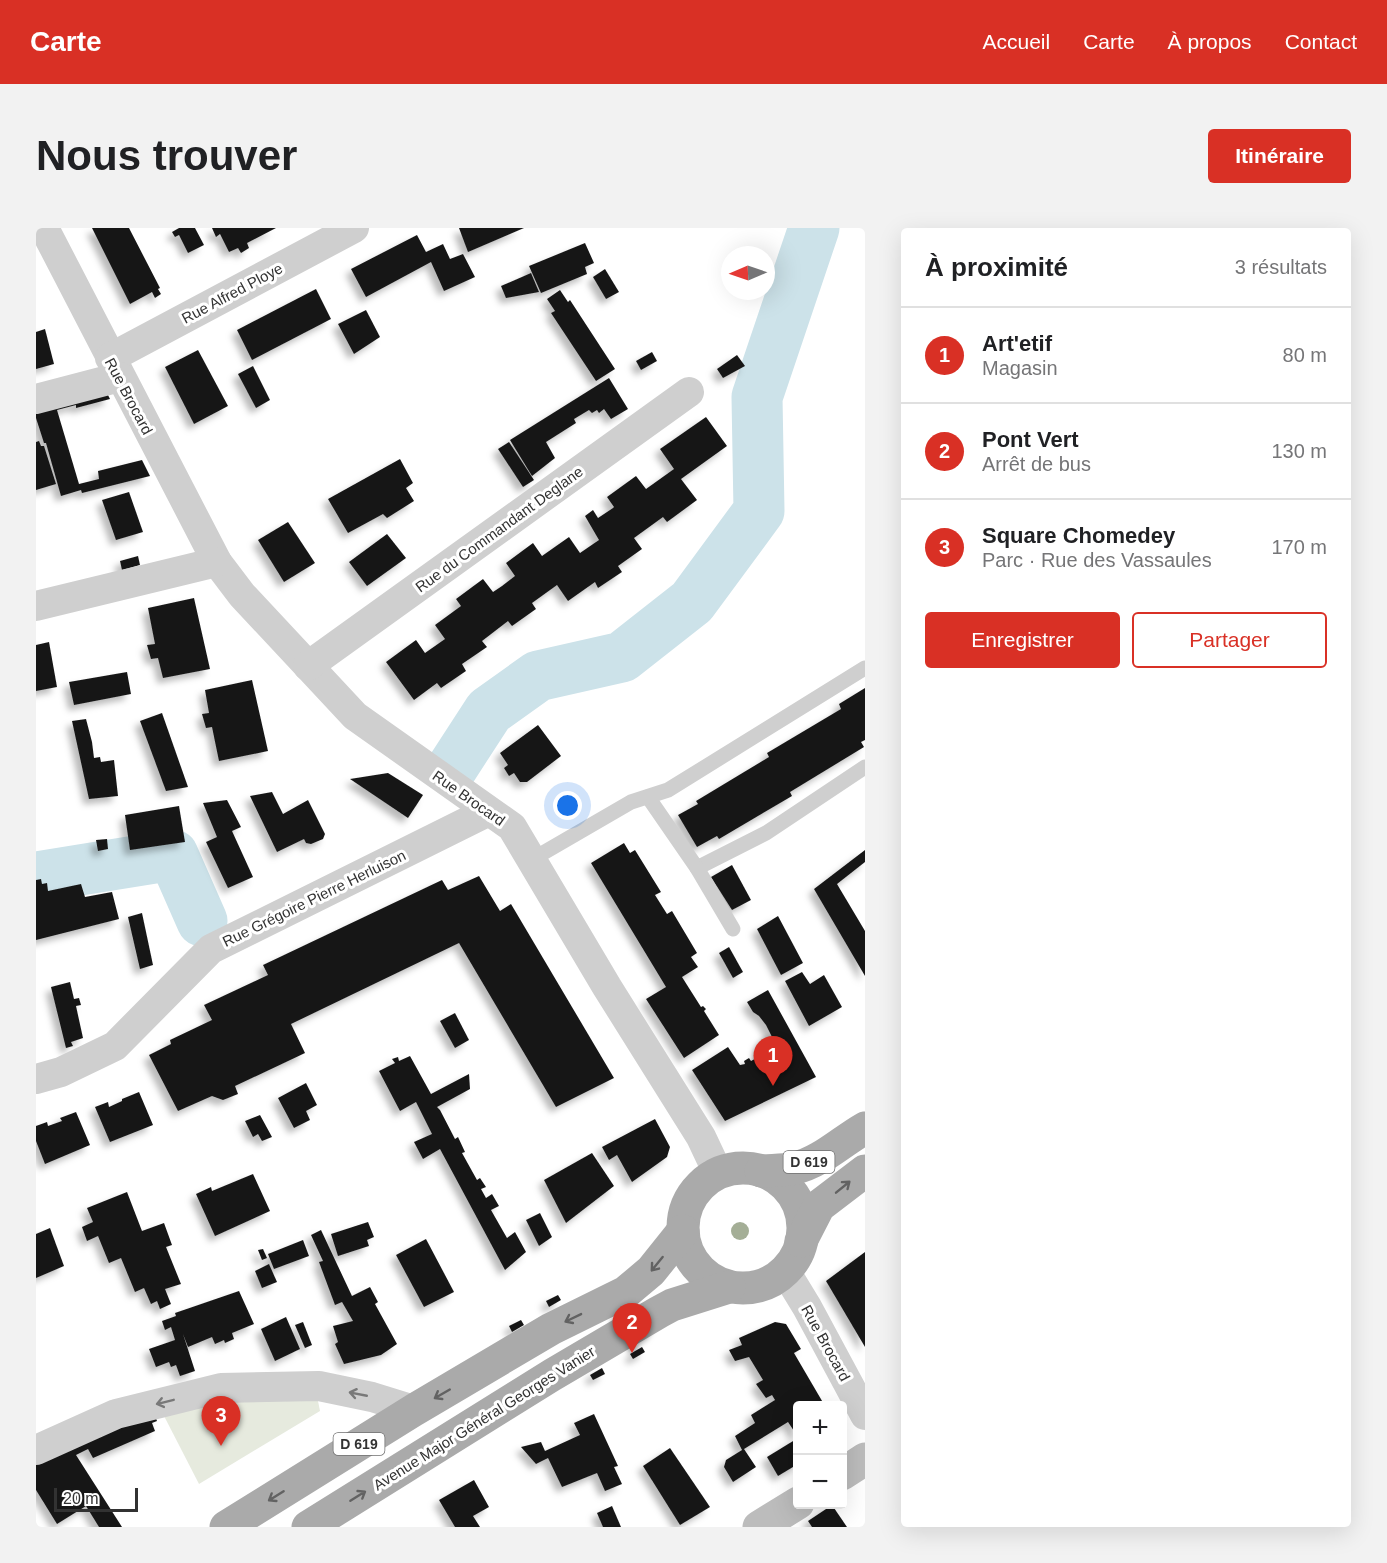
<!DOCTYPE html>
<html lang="fr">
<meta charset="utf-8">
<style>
body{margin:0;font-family:Arial,sans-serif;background:#f2f2f2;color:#202124}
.controls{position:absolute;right:18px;bottom:18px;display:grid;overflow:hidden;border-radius:6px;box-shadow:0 6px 24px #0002}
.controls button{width:54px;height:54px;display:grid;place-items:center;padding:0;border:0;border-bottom:2px solid #e0e0e0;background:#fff;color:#202124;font:30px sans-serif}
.compass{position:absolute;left:685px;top:18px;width:54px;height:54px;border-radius:50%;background:#fff;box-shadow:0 6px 24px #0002;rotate:268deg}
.scale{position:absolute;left:18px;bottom:15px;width:84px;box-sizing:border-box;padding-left:6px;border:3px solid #323232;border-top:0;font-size:16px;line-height:21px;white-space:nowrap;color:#323232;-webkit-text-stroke:4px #fff;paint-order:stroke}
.you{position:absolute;left:532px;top:578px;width:21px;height:21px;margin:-15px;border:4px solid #fff;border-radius:50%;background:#1a73e8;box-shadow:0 0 0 9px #1a73e833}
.badge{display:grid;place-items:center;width:39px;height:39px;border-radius:50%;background:#d93025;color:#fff;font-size:20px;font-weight:700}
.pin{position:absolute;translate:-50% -50px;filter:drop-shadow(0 2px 3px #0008)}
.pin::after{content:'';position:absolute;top:32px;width:21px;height:18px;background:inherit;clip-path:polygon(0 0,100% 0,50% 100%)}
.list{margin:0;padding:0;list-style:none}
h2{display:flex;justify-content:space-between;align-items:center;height:78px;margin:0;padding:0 24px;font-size:26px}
h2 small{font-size:20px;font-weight:400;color:#757577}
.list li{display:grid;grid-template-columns:39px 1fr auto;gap:18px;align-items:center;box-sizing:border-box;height:96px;padding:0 24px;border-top:2px solid #e0e0e0}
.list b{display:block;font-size:22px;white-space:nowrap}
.list p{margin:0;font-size:20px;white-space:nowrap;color:#757577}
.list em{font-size:20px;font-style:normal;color:#757577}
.actions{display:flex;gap:12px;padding:18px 24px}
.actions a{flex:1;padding:14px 0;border:2px solid #d93025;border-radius:6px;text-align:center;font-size:21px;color:#d93025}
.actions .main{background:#d93025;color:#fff}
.map{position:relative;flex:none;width:829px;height:1299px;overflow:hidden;border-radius:6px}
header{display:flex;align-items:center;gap:36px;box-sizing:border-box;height:84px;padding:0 30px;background:#d93025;color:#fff}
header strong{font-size:28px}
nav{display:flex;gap:33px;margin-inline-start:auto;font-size:21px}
.intro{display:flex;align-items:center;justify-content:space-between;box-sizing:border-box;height:144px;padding:0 36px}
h1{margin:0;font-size:42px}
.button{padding:15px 27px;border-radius:6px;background:#d93025;color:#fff;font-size:21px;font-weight:700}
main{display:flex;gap:36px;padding:0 36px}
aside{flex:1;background:#fff;border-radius:6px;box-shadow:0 6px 24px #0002}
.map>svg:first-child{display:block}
.green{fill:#e6eade}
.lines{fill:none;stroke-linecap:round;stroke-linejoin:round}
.river{stroke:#cce2e9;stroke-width:51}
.building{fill:#191919;filter:url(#shadow)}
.lane{stroke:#cfcfcf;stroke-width:15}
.street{stroke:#cfcfcf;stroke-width:30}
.secondary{stroke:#bcbcbc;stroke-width:33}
.primary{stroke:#aaa;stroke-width:33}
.tree{fill:#a4ae96}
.oneway{stroke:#626262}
.oneway2{stroke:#797979}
.labels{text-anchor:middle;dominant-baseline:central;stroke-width:6;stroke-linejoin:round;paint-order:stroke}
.shield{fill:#fff;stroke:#707070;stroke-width:1.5}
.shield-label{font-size:14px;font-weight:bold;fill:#323232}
.street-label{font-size:15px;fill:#323232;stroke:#fff}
</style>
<header>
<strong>Carte</strong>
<nav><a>Accueil</a><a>Carte</a><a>À propos</a><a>Contact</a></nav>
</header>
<div class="intro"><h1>Nous trouver</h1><a class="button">Itinéraire</a></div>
<main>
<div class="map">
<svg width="829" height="1299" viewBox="0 0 829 1299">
<defs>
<filter id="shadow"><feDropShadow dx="-5.5" dy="5.5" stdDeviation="3" flood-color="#0004"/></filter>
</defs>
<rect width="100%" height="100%" fill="#fff"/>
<path class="green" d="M 200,1169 L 282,1173 L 284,1183 L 163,1256 L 127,1186 Z"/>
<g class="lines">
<g class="river">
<path d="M 416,540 L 453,483 L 502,448 L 586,429 L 656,374 L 723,283 L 721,169 L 778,0"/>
<path d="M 0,649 L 137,627 L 166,693"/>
</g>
</g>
<g class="building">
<path d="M 56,0 L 93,0 L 124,60 L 122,61 L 125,66 L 119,70 L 116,64 L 94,76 Z"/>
<path d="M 143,0 L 159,0 L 168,17 L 152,25 L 143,7 L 139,9 L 136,4 Z"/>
<path d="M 176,0 L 240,0 L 211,15 L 213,20 L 205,25 L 202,20 L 193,24 L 184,6 L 180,9 Z"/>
<path d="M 423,0 L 488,0 L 432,24 Z"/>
<path d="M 381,7 L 390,24 L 407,16 L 414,31 L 427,26 L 439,49 L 408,63 L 395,34 L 330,69 L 315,41 Z"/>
<path d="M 549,15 L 558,35 L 549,39 L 551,46 L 505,65 L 493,38 Z"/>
<path d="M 569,41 L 583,64 L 570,71 L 557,49 Z"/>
<path d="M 495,45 L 503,64 L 470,70 L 465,58 Z"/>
<path d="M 280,61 L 295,91 L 216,132 L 201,102 Z"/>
<path d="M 524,62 L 532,74 L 534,72 L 579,141 L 560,153 L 515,85 L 519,83 L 511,71 Z"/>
<path d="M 330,82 L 344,109 L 318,126 L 302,96 Z"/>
<path d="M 9,101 L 18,136 L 0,141 L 0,104 Z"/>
<path d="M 162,122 L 192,178 L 158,196 L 129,139 Z"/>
<path d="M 616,124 L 621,133 L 605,142 L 600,133 Z"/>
<path d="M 701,127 L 709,138 L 687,150 L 681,141 Z"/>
<path d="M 217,138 L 234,172 L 220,180 L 202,146 Z"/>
<path d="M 573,150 L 592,181 L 575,191 L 568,181 L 563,185 L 561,182 L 556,185 L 553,182 L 538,191 L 540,195 L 510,214 L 519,230 L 496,248 L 474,212 Z"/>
<path d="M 70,163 L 74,171 L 40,180 L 40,177 L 21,182 L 43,256 L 63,251 L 62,243 L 106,232 L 114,248 L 46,265 L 45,262 L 25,268 L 10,215 L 8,215 L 0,190 L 0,180 Z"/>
<path d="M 670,189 L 691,218 L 645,251 L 661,272 L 631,294 L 627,289 L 598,310 L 606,321 L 582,338 L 586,344 L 562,360 L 559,354 L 532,373 L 521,357 L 496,375 L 500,381 L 476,398 L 472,393 L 446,413 L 451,419 L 426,436 L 430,443 L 405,460 L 401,455 L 378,472 L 350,434 L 380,412 L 389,425 L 409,411 L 399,397 L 425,378 L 420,371 L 447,351 L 457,364 L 466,358 L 479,348 L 470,335 L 497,315 L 506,328 L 533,309 L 544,325 L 563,312 L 549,288 L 557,282 L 562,290 L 577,280 L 578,279 L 571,269 L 600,248 L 610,261 L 638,241 L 624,221 Z"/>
<path d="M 3,213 L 5,218 L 8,218 L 20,256 L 0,262 L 0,214 Z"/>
<path d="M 473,214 L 498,252 L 487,259 L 462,221 Z"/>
<path d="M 364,231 L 377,255 L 370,260 L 378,273 L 351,290 L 347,286 L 312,305 L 292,271 Z"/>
<path d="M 93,264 L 107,304 L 80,312 L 66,272 Z"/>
<path d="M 252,294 L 279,335 L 248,354 L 222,312 Z"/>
<path d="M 351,306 L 370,330 L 331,358 L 313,334 Z"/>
<path d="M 102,328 L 104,337 L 86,342 L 84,333 Z"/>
<path d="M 158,370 L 174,441 L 127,450 L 122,430 L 115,431 L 111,417 L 119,416 L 112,380 Z"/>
<path d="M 13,414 L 21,459 L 0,463 L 0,417 Z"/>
<path d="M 91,444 L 95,466 L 38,477 L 33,454 Z"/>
<path d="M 216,452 L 232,523 L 183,533 L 176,499 L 170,500 L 166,486 L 173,485 L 169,462 Z"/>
<path d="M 829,460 L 829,512 L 825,514 L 828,519 L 754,564 L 756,568 L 683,611 L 681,608 L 661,619 L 642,587 L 662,576 L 660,573 L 733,529 L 731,525 L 805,481 L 803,476 Z"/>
<path d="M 126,485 L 152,559 L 130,563 L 104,493 Z"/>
<path d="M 50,491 L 56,514 L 58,530 L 64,529 L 65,534 L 78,532 L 82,568 L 53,571 L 36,493 Z"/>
<path d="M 502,497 L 525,528 L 491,554 L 484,554 L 478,545 L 473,548 L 468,540 L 472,537 L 464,525 Z"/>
<path d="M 352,545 L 387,567 L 372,590 L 314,551 Z"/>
<path d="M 236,564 L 247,586 L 272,572 L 289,606 L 287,611 L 275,616 L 270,615 L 268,611 L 241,624 L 214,568 Z"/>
<path d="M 191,572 L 205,599 L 196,603 L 217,649 L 192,660 L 170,614 L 181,609 L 167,575 Z"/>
<path d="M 143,578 L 149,614 L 94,622 L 89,587 Z"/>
<path d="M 71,611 L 72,621 L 62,623 L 60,612 Z"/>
<path d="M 588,615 L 594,625 L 599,622 L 625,664 L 619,667 L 631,686 L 636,683 L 661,725 L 655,729 L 662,739 L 646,749 L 665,779 L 667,778 L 670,781 L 668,783 L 683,807 L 648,830 L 610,771 L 630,759 L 555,635 Z"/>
<path d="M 829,622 L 829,634 L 801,656 L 829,703 L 829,748 L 778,661 Z"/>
<path d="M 696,637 L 715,672 L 696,682 L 675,649 Z"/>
<path d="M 443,648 L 464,683 L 475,676 L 578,850 L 520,879 L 423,715 L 255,796 L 269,825 L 199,858 L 202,866 L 187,872 L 176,868 L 142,883 L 113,827 L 135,816 L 134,812 L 176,792 L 168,777 L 232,747 L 227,737 L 406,652 L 412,662 Z"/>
<path d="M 5,651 L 6,656 L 11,655 L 12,663 L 45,656 L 49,669 L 76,664 L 83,691 L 0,712 L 0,652 Z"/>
<path d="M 106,685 L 117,737 L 104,741 L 92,689 Z"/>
<path d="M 742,688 L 767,735 L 745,747 L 721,701 Z"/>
<path d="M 693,719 L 707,744 L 697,750 L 683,725 Z"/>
<path d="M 766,744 L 774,756 L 788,747 L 806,779 L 773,798 L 749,753 Z"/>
<path d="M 34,754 L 38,771 L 43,770 L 45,777 L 40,778 L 47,810 L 35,814 L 37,818 L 30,820 L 15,759 Z"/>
<path d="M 732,762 L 780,849 L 689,893 L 656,842 L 692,819 L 704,837 L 709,836 L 708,833 L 713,830 L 715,833 L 741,819 L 730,797 L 723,788 L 717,784 L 711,774 Z"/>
<path d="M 419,785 L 433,812 L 419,820 L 404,793 Z"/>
<path d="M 374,828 L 395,866 L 433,846 L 434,861 L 401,879 L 404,882 L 419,911 L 422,909 L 429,924 L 426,925 L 441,952 L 444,950 L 450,959 L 445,961 L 450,970 L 456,966 L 463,978 L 455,982 L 471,1010 L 479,1004 L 490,1024 L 469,1042 L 404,921 L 387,931 L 378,914 L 396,906 L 380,874 L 364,883 L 343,843 L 359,835 L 356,831 L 362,829 L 363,833 Z"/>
<path d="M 270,855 L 281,877 L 270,883 L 274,892 L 258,900 L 242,870 Z"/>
<path d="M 103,864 L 117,897 L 74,914 L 59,879 L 72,874 L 73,879 L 86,873 L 86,871 Z"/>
<path d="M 40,884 L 54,917 L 9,936 L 0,913 L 0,898 L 11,894 L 12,898 L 26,893 L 24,890 Z"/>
<path d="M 224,887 L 236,909 L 226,913 L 222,906 L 217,909 L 209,893 Z"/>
<path d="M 619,891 L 634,919 L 631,929 L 596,954 L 581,927 L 573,932 L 566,919 Z"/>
<path d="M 556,925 L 578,958 L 530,995 L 508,952 Z"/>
<path d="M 217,946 L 234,983 L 179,1008 L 160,966 L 175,959 L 176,963 Z"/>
<path d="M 91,964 L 106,1003 L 128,995 L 136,1017 L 130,1019 L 145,1056 L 129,1061 L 135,1076 L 124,1081 L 121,1073 L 115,1076 L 108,1060 L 99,1064 L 85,1030 L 73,1035 L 62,1008 L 51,1013 L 46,999 L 57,994 L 51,980 Z"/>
<path d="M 504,985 L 516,1009 L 503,1018 L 490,992 Z"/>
<path d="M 332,994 L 338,1009 L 331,1012 L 333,1018 L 302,1028 L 295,1006 Z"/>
<path d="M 14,1000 L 28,1038 L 0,1050 L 0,1006 Z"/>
<path d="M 285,1002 L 316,1068 L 334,1059 L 342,1074 L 339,1076 L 361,1116 L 345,1127 L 308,1136 L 299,1116 L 302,1114 L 297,1098 L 317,1093 L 306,1074 L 299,1077 L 283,1034 L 287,1033 L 275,1007 Z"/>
<path d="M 390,1011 L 418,1064 L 388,1079 L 360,1027 Z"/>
<path d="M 267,1012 L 273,1028 L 238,1041 L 232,1026 Z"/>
<path d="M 227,1021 L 231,1030 L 226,1032 L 222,1022 Z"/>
<path d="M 829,1024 L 829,1119 L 790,1053 Z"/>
<path d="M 233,1036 L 241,1054 L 226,1060 L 219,1043 Z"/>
<path d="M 203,1063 L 218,1096 L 196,1105 L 198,1111 L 189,1115 L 188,1112 L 179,1116 L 176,1109 L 152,1119 L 147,1106 L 159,1143 L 144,1148 L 140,1137 L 135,1139 L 133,1134 L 120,1139 L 113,1121 L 139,1112 L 135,1099 L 129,1102 L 126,1093 L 140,1088 L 139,1085 Z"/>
<path d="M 522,1067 L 525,1072 L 513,1079 L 510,1073 Z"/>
<path d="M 250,1089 L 264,1121 L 239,1133 L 225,1101 Z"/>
<path d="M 485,1092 L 488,1097 L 476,1104 L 473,1098 Z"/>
<path d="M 267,1094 L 276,1117 L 269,1120 L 259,1097 Z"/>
<path d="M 739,1094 L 750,1096 L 765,1121 L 758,1125 L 789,1178 L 762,1178 L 762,1209 L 752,1194 L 708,1221 L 720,1239 L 697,1254 L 688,1239 L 690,1232 L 706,1222 L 699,1208 L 719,1195 L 715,1187 L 739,1172 L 736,1167 L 730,1170 L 720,1156 L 727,1152 L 713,1129 L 699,1133 L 693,1122 L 706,1117 L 703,1110 Z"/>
<path d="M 606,1119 L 609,1124 L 597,1131 L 594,1126 Z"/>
<path d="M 566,1140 L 569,1146 L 557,1152 L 554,1147 Z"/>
<path d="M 118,1185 L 121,1193 L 116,1195 L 119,1203 L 57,1230 L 52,1221 L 40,1227 L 86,1299 L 63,1299 L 50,1278 L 21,1296 L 0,1262 L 0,1235 Z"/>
<path d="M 558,1186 L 582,1238 L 578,1239 L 586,1256 L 569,1263 L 561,1245 L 526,1259 L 512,1230 L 500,1236 L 485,1219 L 505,1214 L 509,1223 L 544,1207 L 538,1195 Z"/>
<path d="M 762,1210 L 762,1236 L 742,1248 L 731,1229 Z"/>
<path d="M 634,1220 L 674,1279 L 644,1297 L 607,1238 Z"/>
<path d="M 438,1252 L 453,1279 L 437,1288 L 444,1299 L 419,1299 L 403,1272 Z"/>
<path d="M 796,1277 L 811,1299 L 776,1299 L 772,1293 Z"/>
<path d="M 576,1278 L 585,1299 L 567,1299 L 561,1285 Z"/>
</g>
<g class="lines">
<g class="lane">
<path d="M 612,569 L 661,640 L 730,605 L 829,539"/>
<path d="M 495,632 L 595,574 L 632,562 L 829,440"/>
<path d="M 661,640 L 697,701"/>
</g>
<g class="street">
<path d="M 8,0 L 181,334 L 206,367 L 319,488 L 476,599 L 571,759 L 665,909 L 682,945"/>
<path d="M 74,130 L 318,0"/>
<path d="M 0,171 L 84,149"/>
<path d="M 0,378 L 181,334"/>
<path d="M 272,438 L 653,164"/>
<path d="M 0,851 L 25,844 L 79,818 L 175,721 L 451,584"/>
<path d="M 749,1043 L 771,1079 L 829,1187"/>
<path d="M 0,1222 L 80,1186 L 185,1160 L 283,1158 L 336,1169 L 378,1182"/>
</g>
<g class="secondary">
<path d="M 806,1246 L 829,1231"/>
<path d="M 723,1299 L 762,1275"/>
</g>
<g class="primary">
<circle cx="707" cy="1000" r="60"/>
<path d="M 725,943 C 736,942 748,943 759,940 C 785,934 806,913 829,900"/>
<path d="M 765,1013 L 783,978 L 829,943"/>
<path d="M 190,1299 L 378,1182 L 515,1101 L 590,1064 L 615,1043 L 647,1003"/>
<path d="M 272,1299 L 516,1147 L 623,1084 L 636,1077 L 693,1059"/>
</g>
</g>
<circle class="tree" cx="704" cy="1003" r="9"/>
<defs><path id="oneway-shaft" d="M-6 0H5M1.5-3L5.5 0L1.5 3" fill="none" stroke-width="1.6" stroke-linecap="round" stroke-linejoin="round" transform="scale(1.5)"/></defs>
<g class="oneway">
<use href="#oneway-shaft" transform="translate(807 959) rotate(-39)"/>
<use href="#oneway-shaft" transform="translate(621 1036) rotate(129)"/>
<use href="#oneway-shaft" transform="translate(537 1090) rotate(154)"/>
<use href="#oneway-shaft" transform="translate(406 1166) rotate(150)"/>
<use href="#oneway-shaft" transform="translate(240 1268) rotate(148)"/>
<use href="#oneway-shaft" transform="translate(322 1268) rotate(-32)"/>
</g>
<g class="oneway2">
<use href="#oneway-shaft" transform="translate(322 1166) rotate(-169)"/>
<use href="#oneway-shaft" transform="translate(129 1174) rotate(166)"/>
</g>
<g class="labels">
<g class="shield">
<rect x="747.5" y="923" width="51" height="22" rx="4.5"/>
<rect x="297.5" y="1205" width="51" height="22" rx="4.5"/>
</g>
<g class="shield-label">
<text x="773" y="934">D 619</text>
<text x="323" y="1216">D 619</text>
</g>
<g class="street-label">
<text transform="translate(196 65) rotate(-28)">Rue Alfred Ploye</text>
<text transform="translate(93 168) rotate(62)">Rue Brocard</text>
<text transform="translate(463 301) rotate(-36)">Rue du Commandant Deglane</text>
<text transform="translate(433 570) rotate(35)">Rue Brocard</text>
<text transform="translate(278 670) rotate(-26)">Rue Grégoire Pierre Herluison</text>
<text transform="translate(790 1115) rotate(61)">Rue Brocard</text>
<text transform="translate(448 1190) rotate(-32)">Avenue Major Général Georges Vanier</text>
</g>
</g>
</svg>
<div class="controls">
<button>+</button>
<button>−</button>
</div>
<svg class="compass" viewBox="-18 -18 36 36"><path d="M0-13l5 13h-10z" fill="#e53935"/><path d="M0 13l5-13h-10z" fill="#757577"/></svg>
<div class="scale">20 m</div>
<div class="you"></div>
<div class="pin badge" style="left:737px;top:858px">1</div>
<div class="pin badge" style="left:596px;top:1125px">2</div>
<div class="pin badge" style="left:185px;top:1218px">3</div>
</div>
<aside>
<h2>À proximité<small>3 résultats</small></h2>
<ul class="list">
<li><span class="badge">1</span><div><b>Art'etif</b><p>Magasin</p></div><em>80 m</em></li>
<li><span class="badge">2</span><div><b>Pont Vert</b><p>Arrêt de bus</p></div><em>130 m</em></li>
<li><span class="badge">3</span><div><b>Square Chomedey</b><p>Parc · Rue des Vassaules</p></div><em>170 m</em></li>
</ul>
<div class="actions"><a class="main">Enregistrer</a><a>Partager</a></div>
</aside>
</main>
